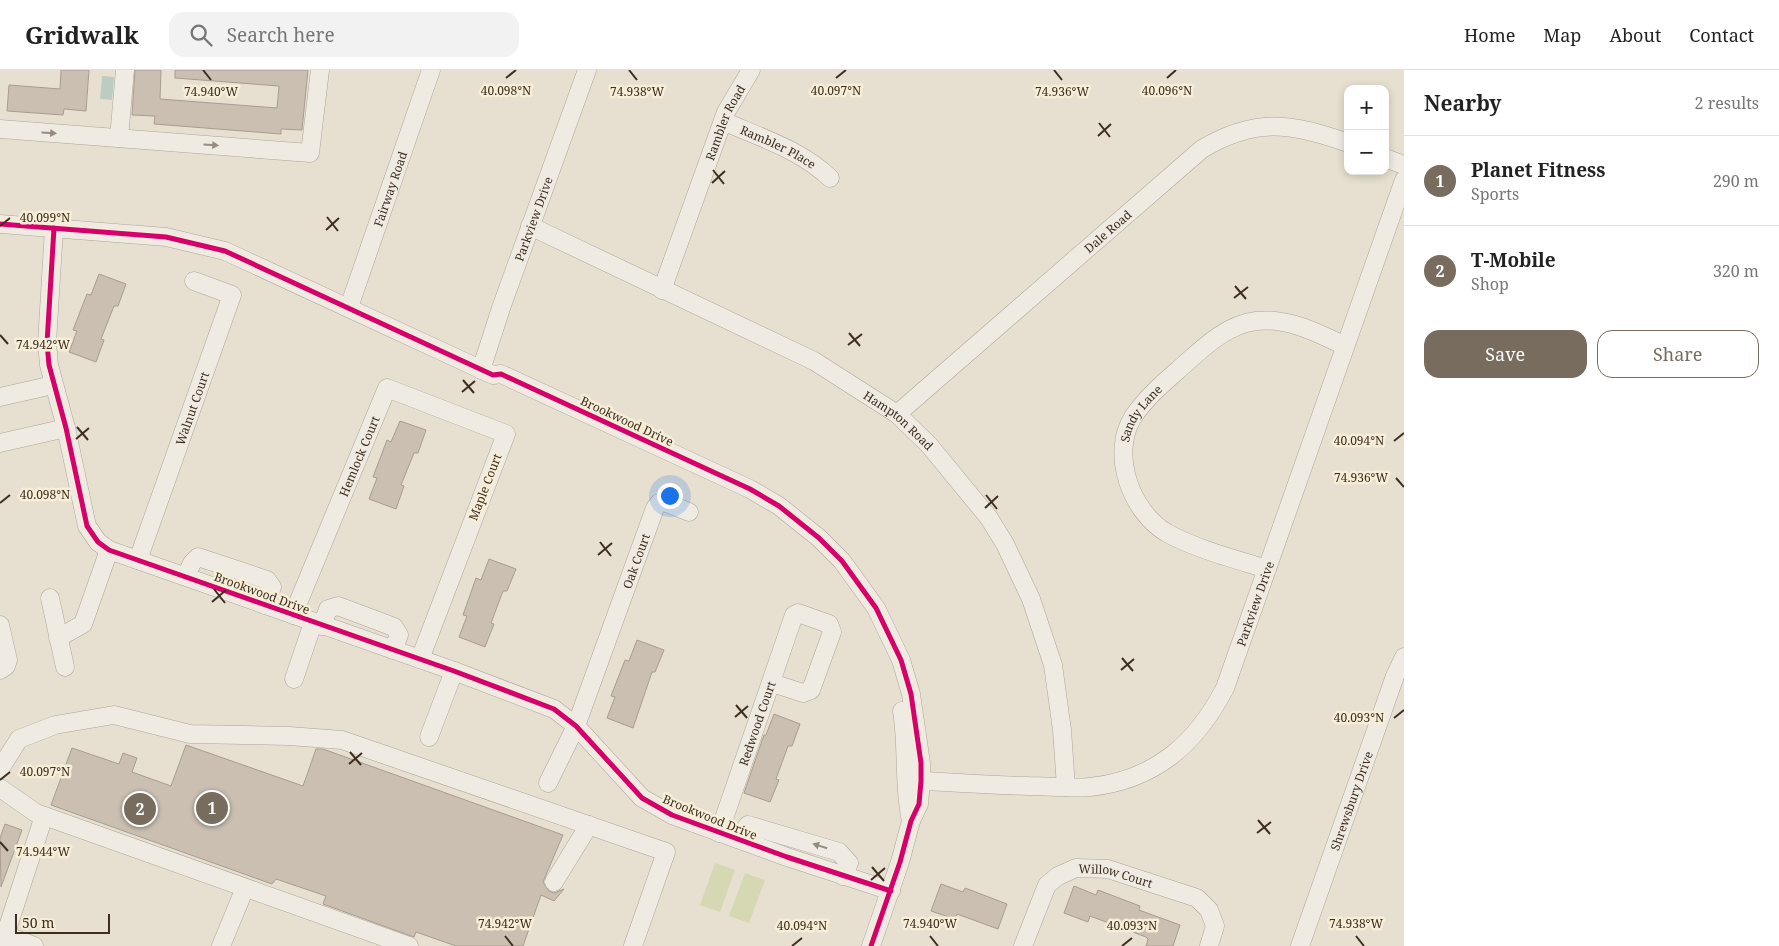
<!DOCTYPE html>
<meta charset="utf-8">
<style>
body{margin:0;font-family:"Noto Serif",serif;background:#f2f2f2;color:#222}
.controls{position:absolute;right:15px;top:15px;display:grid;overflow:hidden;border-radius:10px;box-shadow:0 2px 8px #0003}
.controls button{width:45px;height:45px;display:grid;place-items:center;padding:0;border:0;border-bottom:1px solid #e0e0e0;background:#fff;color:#222;font:25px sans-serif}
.scale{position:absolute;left:15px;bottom:12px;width:95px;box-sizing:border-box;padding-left:5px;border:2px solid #3d2e20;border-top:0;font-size:14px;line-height:18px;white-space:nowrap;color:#3d2e20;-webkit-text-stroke:4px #f7eed8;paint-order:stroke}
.you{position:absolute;left:669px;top:425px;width:18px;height:18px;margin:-12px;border:4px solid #fff;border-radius:50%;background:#1a73e8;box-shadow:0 0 0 8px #1a73e833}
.badge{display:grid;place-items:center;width:32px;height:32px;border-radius:50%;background:#786c5e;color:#fff;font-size:16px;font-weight:700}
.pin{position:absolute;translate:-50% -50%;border:2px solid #fff;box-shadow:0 1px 5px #0006}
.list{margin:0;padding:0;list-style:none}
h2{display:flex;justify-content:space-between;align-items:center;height:65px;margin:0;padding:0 20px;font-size:21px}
h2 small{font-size:16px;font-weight:400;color:#767676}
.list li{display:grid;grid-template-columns:32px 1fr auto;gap:15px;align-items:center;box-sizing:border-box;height:90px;padding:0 20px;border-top:1px solid #e0e0e0}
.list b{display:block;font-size:19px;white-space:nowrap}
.list p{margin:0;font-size:16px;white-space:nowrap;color:#767676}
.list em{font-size:16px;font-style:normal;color:#767676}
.actions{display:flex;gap:10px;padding:15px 20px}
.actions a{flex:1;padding:11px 0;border:1px solid #786c5e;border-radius:15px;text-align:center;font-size:18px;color:#786c5e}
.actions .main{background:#786c5e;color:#fff}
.icon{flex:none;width:28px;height:28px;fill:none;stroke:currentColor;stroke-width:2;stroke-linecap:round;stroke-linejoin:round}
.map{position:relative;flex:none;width:1404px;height:876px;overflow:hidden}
header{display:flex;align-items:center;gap:30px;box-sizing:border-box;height:70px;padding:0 25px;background:#fff;border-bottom:1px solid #e0e0e0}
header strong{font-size:24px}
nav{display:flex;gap:28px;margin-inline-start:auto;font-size:18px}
.search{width:350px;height:45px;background:#f2f2f2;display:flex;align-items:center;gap:12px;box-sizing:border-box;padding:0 18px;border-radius:15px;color:#767676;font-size:19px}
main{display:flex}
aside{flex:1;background:#fff}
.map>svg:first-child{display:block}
.green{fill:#d6d7b3}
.water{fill:#bcccc2}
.building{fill:#cbbfb2;stroke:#a89c90}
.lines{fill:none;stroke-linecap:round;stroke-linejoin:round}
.minor-casing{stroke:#ada599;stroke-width:19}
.minor{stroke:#efebe3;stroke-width:18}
.cycleway-casing{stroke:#f7eed8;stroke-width:8}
.cycleway{stroke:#d6006c;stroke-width:5}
.oneway{fill:#968c82}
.ticks{fill:none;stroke:#3d2e20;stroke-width:2}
.labels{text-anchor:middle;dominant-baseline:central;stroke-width:5;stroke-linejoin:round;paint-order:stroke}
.street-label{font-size:12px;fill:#3d2e20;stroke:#f7eed8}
.ticks-label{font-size:12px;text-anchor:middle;fill:#3d2e20;stroke:#f7eed8;stroke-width:5;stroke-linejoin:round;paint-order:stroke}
</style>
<header>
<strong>Gridwalk</strong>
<div class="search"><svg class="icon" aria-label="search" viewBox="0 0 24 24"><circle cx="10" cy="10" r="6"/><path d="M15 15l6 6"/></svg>Search here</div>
<nav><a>Home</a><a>Map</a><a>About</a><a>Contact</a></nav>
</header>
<main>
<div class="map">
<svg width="1404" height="876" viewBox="0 0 1404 876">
<rect width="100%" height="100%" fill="#e7e0d1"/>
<g class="green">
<path d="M 715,793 L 735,800 L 720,842 L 700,835 Z"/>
<path d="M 745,803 L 765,810 L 749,853 L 729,846 Z"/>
</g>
<path class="water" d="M 102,6 L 114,7 L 112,30 L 100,29 Z"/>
<g class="building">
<path d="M 61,0 L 89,0 L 86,41 L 64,39 L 63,45 L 7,41 L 9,15 L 60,19 Z"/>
<path d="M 135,0 L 161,0 L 160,29 L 277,38 L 279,16 L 175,8 L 175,0 L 308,0 L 302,60 L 281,59 L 281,64 L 154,54 L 155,46 L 132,45 Z"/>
<path d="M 99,204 L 126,214 L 118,236 L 114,236 L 101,269 L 104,270 L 96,292 L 69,282 L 77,261 L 73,260 L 87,224 L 91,225 Z"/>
<path d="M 400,351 L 426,360 L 418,383 L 414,383 L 401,415 L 404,416 L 396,439 L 369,429 L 377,408 L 373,407 L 387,370 L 391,372 Z"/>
<path d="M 489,489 L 516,499 L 507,521 L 503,521 L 491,553 L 494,554 L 485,577 L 459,567 L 467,546 L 463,545 L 476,508 L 481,510 Z"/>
<path d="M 637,570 L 664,580 L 655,602 L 652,602 L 633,658 L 607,648 L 615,627 L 611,626 L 625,590 L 629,591 Z"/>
<path d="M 774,644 L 800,654 L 792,676 L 788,676 L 776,709 L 779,710 L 770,732 L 744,723 L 764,665 L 766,665 Z"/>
<path d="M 186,675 L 303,716 L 316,679 L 323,679 L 563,765 L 543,812 L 549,821 L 554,823 L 564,819 L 554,831 L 541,825 L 523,876 L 456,876 L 416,862 L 414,867 L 323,834 L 326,826 L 276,809 L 272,814 L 51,735 L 72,678 L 119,694 L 123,683 L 137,688 L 132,702 L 171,716 Z"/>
<path d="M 5,754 L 22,760 L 1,817 L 0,768 Z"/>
<path d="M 941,814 L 963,822 L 965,818 L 1007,834 L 998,859 L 957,844 L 955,849 L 931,841 Z"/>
<path d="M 1074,816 L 1096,825 L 1098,820 L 1140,836 L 1139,840 L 1180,855 L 1173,876 L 1146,876 L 1148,869 L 1146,867 L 1090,846 L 1088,852 L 1064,843 Z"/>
</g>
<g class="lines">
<defs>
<g id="minor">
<path id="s1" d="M 723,51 C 759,67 801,80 830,108"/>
<path d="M 0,59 L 310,83 L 320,0"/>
<path d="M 119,68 L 125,0"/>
<path d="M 1385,88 L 1404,95"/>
<path d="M 0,154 L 166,167 L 225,181 L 493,305 L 501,304 L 750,419 L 779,436 L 819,468 L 842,491 L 876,538 L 901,590 L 911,624 L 921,693 L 921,711 L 919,734 L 911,751 L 900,792 L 871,876"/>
<path id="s2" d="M 530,156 L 814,291 L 897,344 L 929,375 L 989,448 L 1005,474 L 1031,529 L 1053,595 L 1062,660 L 1066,717"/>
<path d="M 54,158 L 47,273 L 49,295 L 66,358 L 87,456 L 98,472 L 109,480 L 454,601 L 554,639 L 576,656 L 642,728 L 672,745 L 787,787 L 891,821"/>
<path id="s3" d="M 662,220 L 726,42 L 751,0"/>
<path id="s4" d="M 349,237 L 431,0"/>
<path id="s5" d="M 481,300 L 501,238 L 587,0"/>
<path d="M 0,327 L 53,315"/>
<path id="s6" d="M 897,344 L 1202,79 C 1256,47 1292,53 1348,73"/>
<path d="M 0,373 L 66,358"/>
<path id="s7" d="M 138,490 L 232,225 L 194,211"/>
<path id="s8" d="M 1267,499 C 1235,489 1196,479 1167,463 C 1131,442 1110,384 1133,347 C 1145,329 1161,315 1177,301 C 1200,281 1224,255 1256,251 C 1287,247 1318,263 1345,276"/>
<path d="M 186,506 L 192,493 L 198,487 L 267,510 L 272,517 L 265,535"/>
<path d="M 50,528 L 65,597"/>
<path id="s9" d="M 293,545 L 387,318 L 506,364 L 420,589"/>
<path d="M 0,555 L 8,590 L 6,596 L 0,600"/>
<path d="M 322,556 L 328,539 L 338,536 L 394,557 L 399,565 L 393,580"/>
<path d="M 58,568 L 83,554 L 109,480"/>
<path d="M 294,609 L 313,553"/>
<path d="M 902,641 C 908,677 903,715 911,751"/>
<path d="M 429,667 L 454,601"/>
<path d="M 0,699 L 19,669 L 55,655 L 114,645 L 190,664 L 289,666 L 342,670 L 666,782 L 633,876"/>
<path id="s10" d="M 907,710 C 947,712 988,715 1029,716 C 1049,716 1070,719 1090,717 C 1155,710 1196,674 1225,618 L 1404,110"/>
<path id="s11" d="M 548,713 L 576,656 L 655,438 L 659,433 L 664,432 L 689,442"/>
<path d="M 0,718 L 36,743 L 409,876"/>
<path id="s12" d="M 719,763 L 794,545 L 798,543 L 829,554 L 832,562 L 811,620 L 803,623 L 772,613"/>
<path d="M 737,769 L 748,755 L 839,782 L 849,793 L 843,806"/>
<path d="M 554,812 L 589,755"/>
<path d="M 5,865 L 34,876"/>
<path d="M 0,871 L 3,872 L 44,746"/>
<path d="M 221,876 L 245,818"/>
<path id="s13" d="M 1023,876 L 1047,815 L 1058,806 L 1076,798 L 1108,799 L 1197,828 L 1209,840 L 1215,856 L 1209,876"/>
<path id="s14" d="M 1300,876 L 1395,606 L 1404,587"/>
</g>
</defs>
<use href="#minor" class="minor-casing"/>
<use href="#minor" class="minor"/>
<defs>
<g id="cycleway">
<path d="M 0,154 L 166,167 L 225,181 L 493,305 L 501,304 L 750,419 L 779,436 L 819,468 L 842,491 L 876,538 L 901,590 L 911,624 L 921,693 L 921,711 L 919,734 L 911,751 L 900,792 L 871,876"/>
<path d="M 54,158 L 47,273 L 49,295 L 66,358 L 87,456 L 98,472 L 109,480 L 454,601 L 554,639 L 576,656 L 642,728 L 672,745 L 787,787 L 891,821"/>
</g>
</defs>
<use href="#cycleway" class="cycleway-casing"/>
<use href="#cycleway" class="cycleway"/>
</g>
<defs><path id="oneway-solid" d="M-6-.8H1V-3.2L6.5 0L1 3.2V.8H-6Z" transform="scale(1.25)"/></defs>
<g class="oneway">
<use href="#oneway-solid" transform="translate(49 63) rotate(4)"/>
<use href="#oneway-solid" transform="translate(211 75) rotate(4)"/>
<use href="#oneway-solid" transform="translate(820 776) rotate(-163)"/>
</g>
<path class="ticks" d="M 203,0 L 211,10M 629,0 L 637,10M 1054,0 L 1062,10M 506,8 L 516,0M 836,8 L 846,0M 1167,8 L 1176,0M 1099,53 L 1110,67M 1098,66 L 1111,54M 713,100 L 724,114M 712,113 L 725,101M 327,147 L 338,161M 0,156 L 10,148M 326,160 L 339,148M 1235,216 L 1246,229M 1234,228 L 1248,217M 849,263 L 860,276M 0,265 L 8,274M 848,275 L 862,264M 463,310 L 474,323M 462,322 L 475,311M 77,357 L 88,370M 76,369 L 89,358M 1394,371 L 1404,363M 1396,408 L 1404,417M 986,425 L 997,439M 0,433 L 10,425M 985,438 L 998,426M 600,472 L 611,486M 598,485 L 612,473M 214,519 L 225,533M 212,532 L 226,520M 1122,588 L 1133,601M 1121,600 L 1134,589M 736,635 L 747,648M 735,647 L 748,636M 1394,648 L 1404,640M 350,682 L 361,695M 349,694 L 362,683M 0,710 L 10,702M 1258,750 L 1270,764M 1257,763 L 1271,752M 0,772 L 8,781M 872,797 L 884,811M 871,810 L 885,798M 505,866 L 513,876M 930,866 L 938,876M 1356,866 L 1364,876M 792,876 L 802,868M 1122,876 L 1132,868"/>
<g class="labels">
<g class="street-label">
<text stroke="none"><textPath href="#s3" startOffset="179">Rambler Road</textPath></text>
<text stroke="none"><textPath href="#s1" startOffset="61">Rambler Place</textPath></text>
<text stroke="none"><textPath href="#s4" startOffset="125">Fairway Road</textPath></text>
<text stroke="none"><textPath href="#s5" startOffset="160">Parkview Drive</textPath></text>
<text stroke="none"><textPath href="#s6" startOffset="279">Dale Road</textPath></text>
<text stroke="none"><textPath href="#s7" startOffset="161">Walnut Court</textPath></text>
<text stroke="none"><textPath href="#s8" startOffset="246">Sandy Lane</textPath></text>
<text transform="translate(627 351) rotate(25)">Brookwood Drive</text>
<text stroke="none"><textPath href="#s2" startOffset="418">Hampton Road</textPath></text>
<text stroke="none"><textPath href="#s9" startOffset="172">Hemlock Court</textPath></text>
<text transform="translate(485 417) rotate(-69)">Maple Court</text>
<text stroke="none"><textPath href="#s11" startOffset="239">Oak Court</textPath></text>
<text transform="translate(262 523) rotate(20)">Brookwood Drive</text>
<text stroke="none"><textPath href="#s10" startOffset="448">Parkview Drive</textPath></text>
<text stroke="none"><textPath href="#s12" startOffset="116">Redwood Court</textPath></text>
<text stroke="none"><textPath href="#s14" startOffset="154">Shrewsbury Drive</textPath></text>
<text transform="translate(710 747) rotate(22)">Brookwood Drive</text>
<text stroke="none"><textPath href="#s13" startOffset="140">Willow Court</textPath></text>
</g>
</g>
<g class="ticks-label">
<text x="506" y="25">40.098°N</text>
<text x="836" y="25">40.097°N</text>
<text x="1167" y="25">40.096°N</text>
<text x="211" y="26">74.940°W</text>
<text x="1062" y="26">74.936°W</text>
<text x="637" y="26">74.938°W</text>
<text x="45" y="152">40.099°N</text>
<text x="43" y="279">74.942°W</text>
<text x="1359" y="375">40.094°N</text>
<text x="1361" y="412">74.936°W</text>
<text x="45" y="429">40.098°N</text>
<text x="1359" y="652">40.093°N</text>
<text x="45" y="706">40.097°N</text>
<text x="43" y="786">74.944°W</text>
<text x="505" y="858">74.942°W</text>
<text x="930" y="858">74.940°W</text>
<text x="1356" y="858">74.938°W</text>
<text x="802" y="860">40.094°N</text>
<text x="1132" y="860">40.093°N</text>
</g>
</svg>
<div class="controls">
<button>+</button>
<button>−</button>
</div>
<div class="scale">50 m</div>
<div class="you"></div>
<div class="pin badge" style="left:212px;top:738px">1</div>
<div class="pin badge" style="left:140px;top:739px">2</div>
</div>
<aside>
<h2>Nearby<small>2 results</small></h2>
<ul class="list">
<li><span class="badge">1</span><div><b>Planet Fitness</b><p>Sports</p></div><em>290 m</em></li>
<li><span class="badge">2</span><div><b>T-Mobile</b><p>Shop</p></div><em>320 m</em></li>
</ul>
<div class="actions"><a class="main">Save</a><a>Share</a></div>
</aside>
</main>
